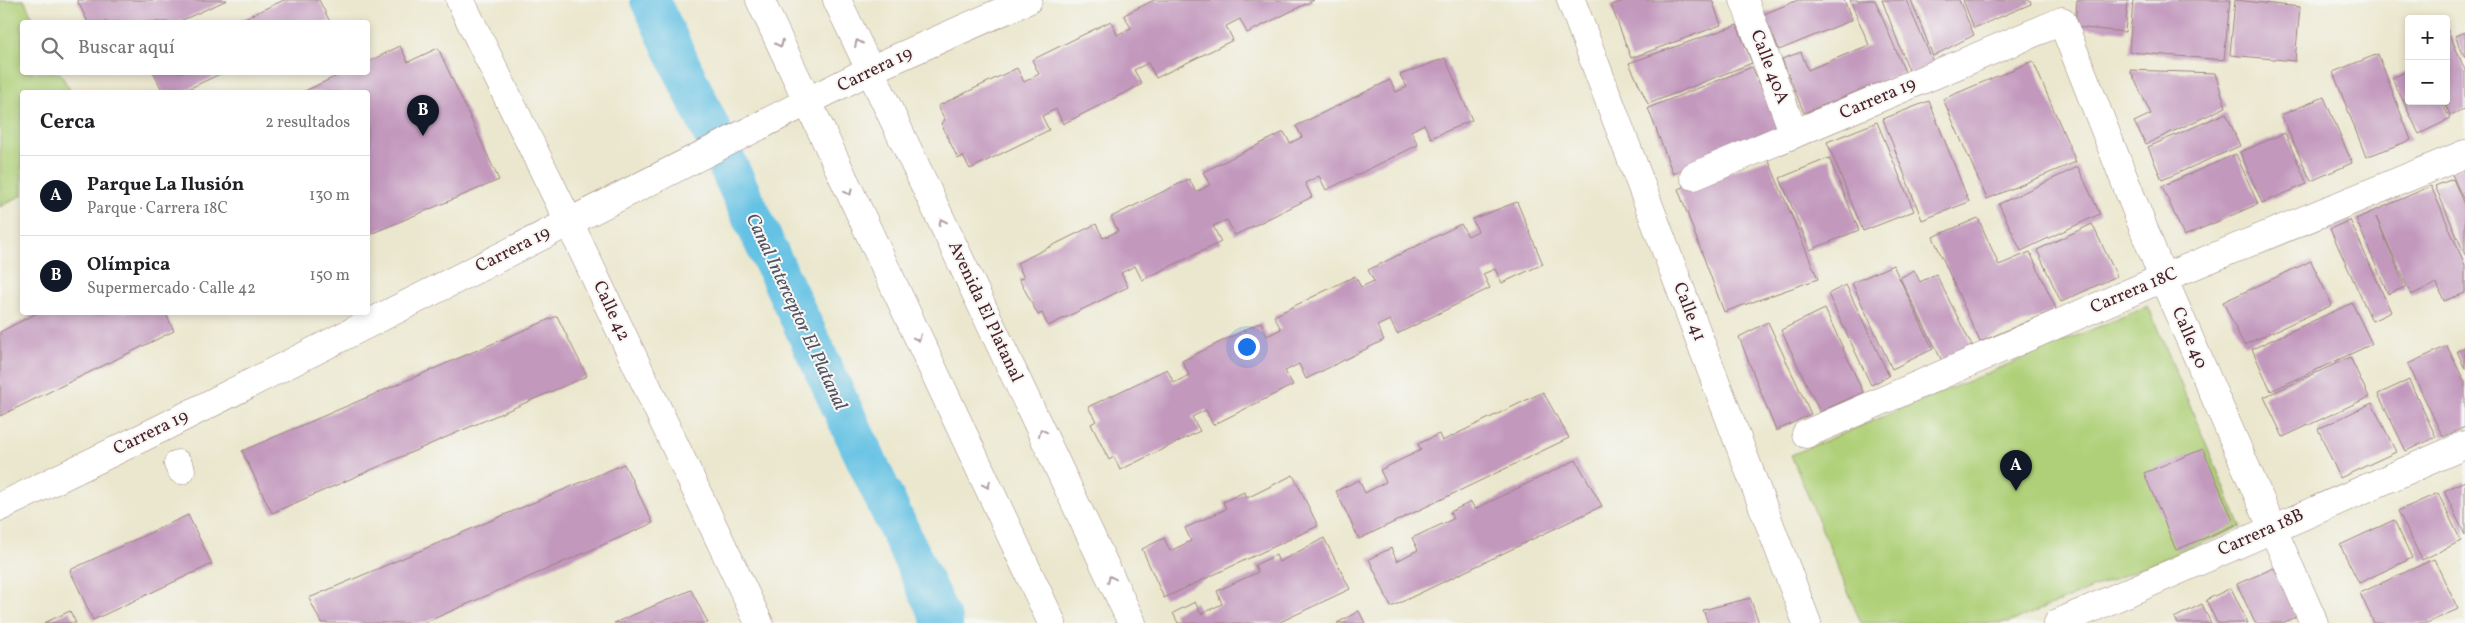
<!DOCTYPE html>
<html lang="es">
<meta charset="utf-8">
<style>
body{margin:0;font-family:Vollkorn,serif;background:#f6f6f6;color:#202124}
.controls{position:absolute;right:15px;top:15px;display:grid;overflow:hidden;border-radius:5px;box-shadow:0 2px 8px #0003}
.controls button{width:45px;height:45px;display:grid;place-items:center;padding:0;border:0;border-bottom:1px solid #e0e0e0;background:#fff;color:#202124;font:25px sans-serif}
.you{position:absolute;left:1246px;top:346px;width:18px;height:18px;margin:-12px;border:4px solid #fff;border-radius:50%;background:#1a73e8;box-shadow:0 0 0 8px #1a73e833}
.badge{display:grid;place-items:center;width:32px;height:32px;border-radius:50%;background:#111827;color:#fff;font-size:16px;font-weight:700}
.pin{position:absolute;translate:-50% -41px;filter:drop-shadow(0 1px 2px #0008)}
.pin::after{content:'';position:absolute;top:26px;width:18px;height:15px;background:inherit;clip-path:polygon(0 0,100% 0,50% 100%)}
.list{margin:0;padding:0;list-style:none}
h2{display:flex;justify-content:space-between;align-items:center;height:65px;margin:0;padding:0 20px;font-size:21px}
h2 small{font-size:16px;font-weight:400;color:#757577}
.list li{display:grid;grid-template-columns:32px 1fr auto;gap:15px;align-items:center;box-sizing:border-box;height:80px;padding:0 20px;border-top:1px solid #e0e0e0}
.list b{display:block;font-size:19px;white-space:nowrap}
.list p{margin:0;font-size:16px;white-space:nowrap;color:#757577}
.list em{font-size:16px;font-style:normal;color:#757577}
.icon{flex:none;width:28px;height:28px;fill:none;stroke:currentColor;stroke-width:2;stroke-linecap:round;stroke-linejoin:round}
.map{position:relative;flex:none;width:2465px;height:623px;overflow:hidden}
.search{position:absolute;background:#fff;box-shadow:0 2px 8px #0003;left:20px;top:20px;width:350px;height:55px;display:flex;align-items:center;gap:12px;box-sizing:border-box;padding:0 18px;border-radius:5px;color:#757577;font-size:19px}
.panel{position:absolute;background:#fff;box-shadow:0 2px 8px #0003;left:20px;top:90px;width:350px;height:225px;border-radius:5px}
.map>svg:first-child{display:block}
.green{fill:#afd078;stroke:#7c7852}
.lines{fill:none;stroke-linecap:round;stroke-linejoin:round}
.canal{stroke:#66c2e4;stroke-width:40}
.building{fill:#c298bd}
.street-casing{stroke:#9a837c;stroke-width:29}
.secondary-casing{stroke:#9a837c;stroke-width:29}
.street{stroke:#fff;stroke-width:28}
.secondary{stroke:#fff;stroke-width:28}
.oneway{stroke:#ae9aa0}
.labels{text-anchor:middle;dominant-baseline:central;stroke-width:4;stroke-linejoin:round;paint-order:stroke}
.street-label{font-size:18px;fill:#4a1f2b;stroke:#f6f6f2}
.water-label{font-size:19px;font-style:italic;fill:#525062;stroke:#f6f6f2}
</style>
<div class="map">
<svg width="2465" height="623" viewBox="0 0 2465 623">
<rect width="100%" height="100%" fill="#f6f6f2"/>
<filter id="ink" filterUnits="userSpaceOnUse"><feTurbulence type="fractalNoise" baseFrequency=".02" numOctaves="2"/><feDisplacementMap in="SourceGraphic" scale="10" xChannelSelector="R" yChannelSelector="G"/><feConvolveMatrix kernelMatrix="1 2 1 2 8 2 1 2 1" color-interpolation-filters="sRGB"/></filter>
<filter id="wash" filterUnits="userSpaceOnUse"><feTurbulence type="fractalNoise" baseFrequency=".0096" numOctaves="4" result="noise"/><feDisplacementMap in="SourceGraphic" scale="20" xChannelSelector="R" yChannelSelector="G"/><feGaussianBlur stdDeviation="1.12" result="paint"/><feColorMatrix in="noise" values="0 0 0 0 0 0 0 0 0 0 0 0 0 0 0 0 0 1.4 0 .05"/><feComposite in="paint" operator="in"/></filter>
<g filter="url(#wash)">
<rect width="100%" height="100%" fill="#ebe7ce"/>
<g class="green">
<path d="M 0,0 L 24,0 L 35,22 L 22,22 L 22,72 L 60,73 L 71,92 L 22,92 L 22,195 L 0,207 Z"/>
<path d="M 2148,306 L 2241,527 L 2008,623 L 1861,623 L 1791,455 Z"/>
</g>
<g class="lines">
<path class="canal" d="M 650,0 L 943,623"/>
</g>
<g id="blocks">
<g class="building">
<path d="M 77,0 L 227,0 L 178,22 L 88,22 Z"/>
<path d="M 284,0 L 319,0 L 330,22 L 236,22 Z"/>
<path d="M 1154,0 L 1314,0 L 1247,33 L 1240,19 L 1226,26 L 1233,40 L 1156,78 L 1148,63 L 1134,70 L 1142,84 L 1063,124 L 1056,109 L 1042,116 L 1049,130 L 970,169 L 963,156 L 958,159 L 941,123 L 945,120 L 938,106 L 1017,68 L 1024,82 L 1039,74 L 1032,60 L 1111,21 L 1117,35 L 1131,28 L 1124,15 Z"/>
<path d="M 1626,0 L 1712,0 L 1721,25 L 1631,58 L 1611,5 Z"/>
<path d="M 1798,0 L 1844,0 L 1852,20 L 1779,50 L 1764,14 Z"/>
<path d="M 1850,0 L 1875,0 L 1905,72 L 1804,113 L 1782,59 L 1801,52 L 1808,70 L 1869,45 Z"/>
<path d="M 1882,0 L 1906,0 L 1935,66 L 1911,76 Z"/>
<path d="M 1911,0 L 1959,0 L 1974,35 L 1933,56 Z"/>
<path d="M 1963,0 L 2030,0 L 2031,4 L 1974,28 Z"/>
<path d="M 2077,0 L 2128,0 L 2125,32 L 2075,27 Z"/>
<path d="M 2133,0 L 2230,0 L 2224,60 L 2129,52 Z"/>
<path d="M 2235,0 L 2300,7 L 2295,61 L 2230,55 Z"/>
<path d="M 1737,25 L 1752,63 L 1648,104 L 1629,63 Z"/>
<path d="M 2446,26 L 2465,70 L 2465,109 L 2450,115 L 2444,101 L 2446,101 Z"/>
<path d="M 2465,32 L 2465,58 L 2455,36 Z"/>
<path d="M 400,46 L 408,62 L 438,48 L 499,180 L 368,235 L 368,92 L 303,92 L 345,72 L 368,72 L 368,62 Z"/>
<path d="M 2378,54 L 2411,140 L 2366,157 L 2333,72 Z"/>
<path d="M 1445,58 L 1472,120 L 1431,138 L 1424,124 L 1411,131 L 1418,145 L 1326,190 L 1319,176 L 1305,183 L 1312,197 L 1235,235 L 1227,220 L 1213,226 L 1221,242 L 1142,280 L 1135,266 L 1121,273 L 1128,287 L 1048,326 L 1042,313 L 1038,315 L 1019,279 L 1024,278 L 1017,263 L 1096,224 L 1103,238 L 1118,231 L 1111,217 L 1189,179 L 1196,192 L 1210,185 L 1203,172 L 1284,132 L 1290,143 L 1302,137 L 1296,126 L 1390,80 L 1396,92 L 1407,87 L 1400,75 Z"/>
<path d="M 2033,61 L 2076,162 L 1987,199 L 1943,99 Z"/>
<path d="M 1752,67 L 1780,128 L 1673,174 L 1648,108 Z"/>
<path d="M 2130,70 L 2215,73 L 2226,107 L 2146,144 L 2134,122 L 2151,114 Z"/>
<path d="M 2409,70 L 2409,101 L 2441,101 L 2450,119 L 2419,134 L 2392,78 Z"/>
<path d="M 153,72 L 224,72 L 182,92 L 163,92 Z"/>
<path d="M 2324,97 L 2352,163 L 2311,181 L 2281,115 Z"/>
<path d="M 1929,101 L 1969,202 L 1922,220 L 1883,119 Z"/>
<path d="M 2226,113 L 2240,146 L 2162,180 L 2148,147 Z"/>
<path d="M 1877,122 L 1914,211 L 1863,231 L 1827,142 Z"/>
<path d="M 2285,133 L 2307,184 L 2262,203 L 2240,152 Z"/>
<path d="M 2236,154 L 2258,204 L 2184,236 L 2162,186 Z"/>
<path d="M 1829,158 L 1859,230 L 1810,250 L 1780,178 Z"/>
<path d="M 1768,159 L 1818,279 L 1724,312 L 1678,189 Z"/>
<path d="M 2465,166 L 2465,203 L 2451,172 Z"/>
<path d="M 2078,167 L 2100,214 L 2021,251 L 1999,204 Z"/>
<path d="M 2453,179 L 2465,207 L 2465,255 L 2435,186 Z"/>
<path d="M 2431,186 L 2465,265 L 2465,293 L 2444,301 L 2437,283 L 2411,295 L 2376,217 L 2405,287 L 2388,294 L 2356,219 Z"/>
<path d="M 1517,202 L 1543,264 L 1502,283 L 1495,269 L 1483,274 L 1490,288 L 1397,334 L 1390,320 L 1377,326 L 1384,340 L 1306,379 L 1299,364 L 1285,371 L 1293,385 L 1213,425 L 1206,410 L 1192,417 L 1200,431 L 1120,470 L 1114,457 L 1109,460 L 1091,424 L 1096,421 L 1088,407 L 1167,369 L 1174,383 L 1189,375 L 1182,361 L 1261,322 L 1267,336 L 1281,329 L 1274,316 L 1355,276 L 1361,287 L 1374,281 L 1368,270 L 1461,224 L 1468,236 L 1478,231 L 1472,219 Z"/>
<path d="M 1978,218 L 1999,265 L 2030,252 L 2056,309 L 1980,342 L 1933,237 Z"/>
<path d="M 2350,220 L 2391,312 L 2372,321 L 2330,229 Z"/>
<path d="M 2092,224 L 2117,276 L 2061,302 L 2037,250 Z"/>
<path d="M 2311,261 L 2332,305 L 2244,345 L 2223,302 Z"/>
<path d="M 1893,265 L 1933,349 L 1892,369 L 1852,283 Z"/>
<path d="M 1914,270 L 1920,282 L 1936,274 L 1972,346 L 1942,361 L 1900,278 Z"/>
<path d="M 1846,285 L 1889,376 L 1871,385 L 1828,294 Z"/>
<path d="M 2352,303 L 2372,344 L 2271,391 L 2252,349 Z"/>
<path d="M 1825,309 L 1863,392 L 1820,412 L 1781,330 Z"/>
<path d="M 39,312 L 165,312 L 174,331 L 0,416 L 0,332 Z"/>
<path d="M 557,316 L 587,376 L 272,513 L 242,451 Z"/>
<path d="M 1768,322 L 1811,414 L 1776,431 L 1739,337 Z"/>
<path d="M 2447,346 L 2465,383 L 2465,427 L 2443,437 L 2408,364 Z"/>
<path d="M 2465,347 L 2465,369 L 2457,351 Z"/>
<path d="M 2350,357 L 2369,397 L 2283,437 L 2264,397 Z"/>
<path d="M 2409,380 L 2436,437 L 2406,451 L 2378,394 Z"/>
<path d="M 1543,392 L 1569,438 L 1359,539 L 1336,491 L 1359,480 L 1365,493 L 1386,482 L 1380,470 L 1421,450 L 1418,444 L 1439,434 L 1442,441 Z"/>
<path d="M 2372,403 L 2396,452 L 2340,478 L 2318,429 Z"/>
<path d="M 2203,449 L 2235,525 L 2176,550 L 2144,473 Z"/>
<path d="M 1576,460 L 1602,506 L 1391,607 L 1369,559 L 1391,548 L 1397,561 L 1418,550 L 1412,538 L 1453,519 L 1450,512 L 1471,502 L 1475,509 Z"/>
<path d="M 624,464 L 653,523 L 424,623 L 321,623 L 309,598 Z"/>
<path d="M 1293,475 L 1318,526 L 1164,598 L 1142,549 L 1164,538 L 1170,551 L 1191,541 L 1185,528 L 1226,509 L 1223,502 L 1244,492 L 1247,498 Z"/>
<path d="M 2465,481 L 2465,535 L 2444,491 Z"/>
<path d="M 2438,493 L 2461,541 L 2422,560 L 2398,511 Z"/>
<path d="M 188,515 L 212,564 L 93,620 L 70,570 Z"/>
<path d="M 2394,520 L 2412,558 L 2359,583 L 2340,545 Z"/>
<path d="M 1324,538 L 1350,589 L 1278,623 L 1178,623 L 1173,613 L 1195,602 L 1201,614 L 1222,604 L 1217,591 L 1258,572 L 1255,565 L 1276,555 L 1279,562 Z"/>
<path d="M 2434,559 L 2458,609 L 2427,623 L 2374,623 L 2360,593 Z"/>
<path d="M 2274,568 L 2297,616 L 2283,623 L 2255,623 L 2237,584 Z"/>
<path d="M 2231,588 L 2248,623 L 2217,623 L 2206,600 Z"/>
<path d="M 691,590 L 708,623 L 614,623 Z"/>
<path d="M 1750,598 L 1759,623 L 1708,623 L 1703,610 Z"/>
<path d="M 2202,604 L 2211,623 L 2177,623 L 2174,618 Z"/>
<path d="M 70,611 L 76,623 L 44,623 Z"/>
<path d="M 1359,611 L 1365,623 L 1337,623 Z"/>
</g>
</g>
</g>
<g filter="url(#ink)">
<use href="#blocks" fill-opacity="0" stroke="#9a837c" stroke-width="1"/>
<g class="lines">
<defs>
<g id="street">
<path d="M 460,0 L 569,222 L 759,623"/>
<path d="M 1571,0 L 1807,623"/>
<path d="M 1744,0 L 1794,134"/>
<path d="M 1694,176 L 2062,21 L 2163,278 L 2314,623"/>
<path d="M 1806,434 L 2163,278 L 2465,154"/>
<path d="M 178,464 L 181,470"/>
<path d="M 0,507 L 162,428 L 870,70 L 1028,0"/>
<path d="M 2058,623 L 2465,445"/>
</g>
<g id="secondary">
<path d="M 760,0 L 1052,623"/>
<path d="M 837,0 L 1132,623"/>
</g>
</defs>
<use href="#street" class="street-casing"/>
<use href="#secondary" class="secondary-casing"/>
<use href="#street" class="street"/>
<use href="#secondary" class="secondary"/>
</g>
<defs><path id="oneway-chevron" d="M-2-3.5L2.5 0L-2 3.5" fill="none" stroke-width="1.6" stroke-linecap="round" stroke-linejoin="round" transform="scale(1.25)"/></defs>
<g class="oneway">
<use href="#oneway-chevron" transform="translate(858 43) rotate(-115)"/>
<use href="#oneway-chevron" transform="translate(780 44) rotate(65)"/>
<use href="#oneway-chevron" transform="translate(849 192) rotate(65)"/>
<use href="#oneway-chevron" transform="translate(942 222) rotate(-115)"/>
<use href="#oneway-chevron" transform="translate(918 338) rotate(65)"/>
<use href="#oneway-chevron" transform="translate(1042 432) rotate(-115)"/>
<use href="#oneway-chevron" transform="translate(987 485) rotate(65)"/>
<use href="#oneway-chevron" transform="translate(1111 579) rotate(-115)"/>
</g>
</g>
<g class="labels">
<g class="street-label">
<text transform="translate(1769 67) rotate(69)">Calle 40A</text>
<text transform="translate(875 70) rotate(-26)">Carrera 19</text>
<text transform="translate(1878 99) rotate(-23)">Carrera 19</text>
<text transform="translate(513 250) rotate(-27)">Carrera 19</text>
<text transform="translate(2134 291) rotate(-23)">Carrera 18C</text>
<text transform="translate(611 311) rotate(65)">Calle 42</text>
<text transform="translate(985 312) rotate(65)">Avenida El Platanal</text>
<text transform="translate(1689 312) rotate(69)">Calle 41</text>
<text transform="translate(2189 338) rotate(67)">Calle 40</text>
<text transform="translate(151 433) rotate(-26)">Carrera 19</text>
<text transform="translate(2261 533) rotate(-24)">Carrera 18B</text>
</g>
<g class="water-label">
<text transform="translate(796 312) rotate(65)">Canal Interceptor El Platanal</text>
</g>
</g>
</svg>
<div class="controls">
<button>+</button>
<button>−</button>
</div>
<div class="you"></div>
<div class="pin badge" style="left:2016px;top:491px">A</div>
<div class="pin badge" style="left:423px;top:136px">B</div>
<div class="search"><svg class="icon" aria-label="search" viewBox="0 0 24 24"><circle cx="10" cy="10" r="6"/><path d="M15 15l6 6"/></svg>Buscar aquí</div>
<section class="panel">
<h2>Cerca<small>2 resultados</small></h2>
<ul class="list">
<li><span class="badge">A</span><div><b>Parque La Ilusión</b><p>Parque · Carrera 18C</p></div><em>130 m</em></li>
<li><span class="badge">B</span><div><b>Olímpica</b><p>Supermercado · Calle 42</p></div><em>150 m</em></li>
</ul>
</section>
</div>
